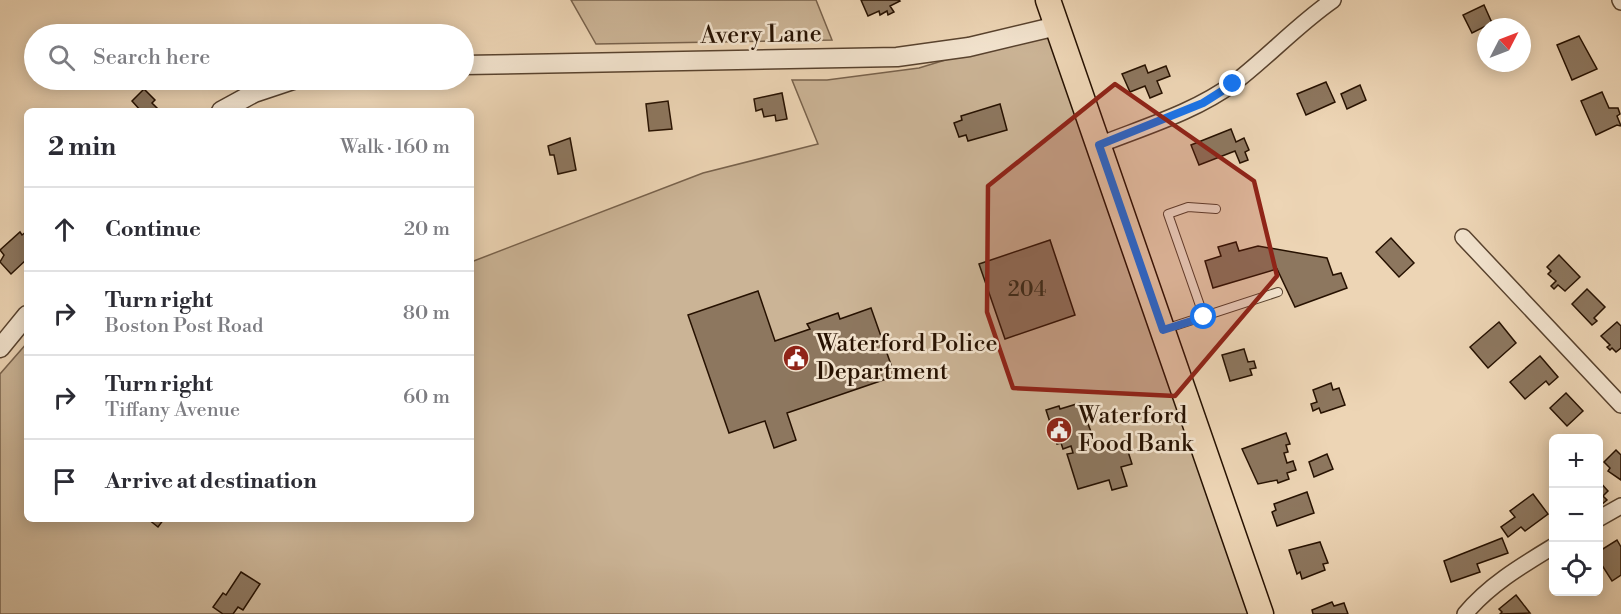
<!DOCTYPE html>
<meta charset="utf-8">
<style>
body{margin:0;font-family:"Libre Bodoni",serif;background:#f2f2f3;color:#2b2b33}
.controls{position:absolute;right:18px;bottom:18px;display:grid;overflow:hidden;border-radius:9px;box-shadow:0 3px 15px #0003}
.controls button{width:54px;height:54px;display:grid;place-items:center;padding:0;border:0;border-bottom:2px solid #e1e1e2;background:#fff;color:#2b2b33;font:30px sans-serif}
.compass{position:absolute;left:1477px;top:18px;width:54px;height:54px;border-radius:50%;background:#fff;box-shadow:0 3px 15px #0003;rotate:48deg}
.stop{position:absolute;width:18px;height:18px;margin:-14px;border:4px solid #1a73e8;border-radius:50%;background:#fff}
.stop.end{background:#1a73e8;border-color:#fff;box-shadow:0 2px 6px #0008}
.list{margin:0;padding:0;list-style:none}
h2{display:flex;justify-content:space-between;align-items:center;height:78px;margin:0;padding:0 24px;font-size:26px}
h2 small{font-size:20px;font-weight:400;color:#7c7c81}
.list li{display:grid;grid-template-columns:39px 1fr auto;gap:18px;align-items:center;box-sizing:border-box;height:84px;padding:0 24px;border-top:2px solid #e1e1e2}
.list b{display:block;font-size:22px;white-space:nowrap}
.list p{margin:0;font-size:20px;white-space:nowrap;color:#7c7c81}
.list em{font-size:20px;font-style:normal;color:#7c7c81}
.icon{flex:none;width:33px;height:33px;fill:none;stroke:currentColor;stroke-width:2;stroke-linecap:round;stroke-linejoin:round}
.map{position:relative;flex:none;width:1621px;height:614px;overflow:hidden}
.search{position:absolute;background:#fff;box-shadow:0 3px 15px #0003;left:24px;top:24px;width:450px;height:66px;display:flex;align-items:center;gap:15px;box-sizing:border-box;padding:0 21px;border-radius:33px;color:#7c7c81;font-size:22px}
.panel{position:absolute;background:#fff;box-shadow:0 3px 15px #0003;left:24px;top:108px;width:450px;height:414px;border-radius:9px}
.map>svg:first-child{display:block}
.green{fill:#cbb496;stroke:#78624c;stroke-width:1.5}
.building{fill:#8d775f;stroke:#261101;stroke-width:1.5}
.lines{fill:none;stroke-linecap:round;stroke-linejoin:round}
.service-casing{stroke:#58422e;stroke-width:10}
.minor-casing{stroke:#58422e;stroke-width:18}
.tertiary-casing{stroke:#58422e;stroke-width:21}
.primary-casing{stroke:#261101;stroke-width:27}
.service{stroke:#f3e4cf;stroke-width:8}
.minor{stroke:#f3e4cf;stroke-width:15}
.tertiary{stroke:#f3e4cf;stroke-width:18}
.primary{stroke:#edd5b5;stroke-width:24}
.route{stroke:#1a73e8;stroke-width:8}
.marked{fill:#8f2418;fill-opacity:0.2;stroke:#8f2418;stroke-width:4.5;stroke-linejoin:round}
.labels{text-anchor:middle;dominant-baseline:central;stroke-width:5;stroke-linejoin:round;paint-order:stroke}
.number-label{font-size:21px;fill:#402a18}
.street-label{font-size:24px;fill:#261101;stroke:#f3e4cf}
.poi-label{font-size:24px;fill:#261101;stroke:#f3e4cf;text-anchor:start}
</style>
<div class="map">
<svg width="1621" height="614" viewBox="0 0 1621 614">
<rect width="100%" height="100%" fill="#edd5b5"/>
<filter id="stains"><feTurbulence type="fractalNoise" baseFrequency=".00333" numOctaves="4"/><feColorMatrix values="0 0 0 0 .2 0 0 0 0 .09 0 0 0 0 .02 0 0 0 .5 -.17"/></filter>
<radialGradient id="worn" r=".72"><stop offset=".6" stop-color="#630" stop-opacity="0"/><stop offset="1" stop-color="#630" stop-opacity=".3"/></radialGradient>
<g class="green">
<path d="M 571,0 L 816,0 L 832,40 L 596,44 Z"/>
<path d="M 1057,26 L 1250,614 L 0,614 L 0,374 L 27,343 L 27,519 L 471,519 L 471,262 L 703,173 L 818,144 L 792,80 L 827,80 L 919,68 Z"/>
</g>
<g class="building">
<path d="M 861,0 L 899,0 L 900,1 L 890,6 L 894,12 L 888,15 L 887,11 L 880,15 L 879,11 L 868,16 Z"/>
<path d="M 1484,5 L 1492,23 L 1472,33 L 1463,15 Z"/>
<path d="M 1579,36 L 1597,69 L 1572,80 L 1557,45 Z"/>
<path d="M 1145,65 L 1148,73 L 1166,66 L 1170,76 L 1157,81 L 1162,93 L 1150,98 L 1145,86 L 1130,92 L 1122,74 Z"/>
<path d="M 1326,82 L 1335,102 L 1306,115 L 1297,94 Z"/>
<path d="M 1360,85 L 1366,100 L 1347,109 L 1341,94 Z"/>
<path d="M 144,89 L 155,100 L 152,103 L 160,111 L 141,111 L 132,101 Z"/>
<path d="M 1602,92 L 1609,108 L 1618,108 L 1620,114 L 1617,116 L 1621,126 L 1617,125 L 1596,135 L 1581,101 Z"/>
<path d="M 782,93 L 787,119 L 776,121 L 775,115 L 764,117 L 762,109 L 756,111 L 754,99 Z"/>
<path d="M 668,101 L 672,129 L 649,131 L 646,104 Z"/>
<path d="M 1000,104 L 1007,130 L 968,141 L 966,135 L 959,137 L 954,123 L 962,120 L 961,116 Z"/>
<path d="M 1231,129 L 1236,142 L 1244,138 L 1249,150 L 1245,152 L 1248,160 L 1240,163 L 1235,151 L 1199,165 L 1191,145 Z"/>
<path d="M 570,138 L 576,170 L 558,174 L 554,155 L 550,155 L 548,146 Z"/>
<path d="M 27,231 L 27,259 L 11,274 L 0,262 L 4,255 L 0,250 L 20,232 L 22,235 Z"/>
<path d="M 1391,238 L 1414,263 L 1399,277 L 1376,252 Z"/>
<path d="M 1050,240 L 1075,315 L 1005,339 L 979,264 Z"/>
<path d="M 1236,242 L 1239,251 L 1258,246 L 1327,258 L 1333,275 L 1341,273 L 1347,288 L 1295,307 L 1277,269 L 1213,288 L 1205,261 L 1221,256 L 1218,247 Z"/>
<path d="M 1559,255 L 1580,277 L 1565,291 L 1558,285 L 1554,289 L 1551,286 L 1556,281 L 1548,274 L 1551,271 L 1547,267 Z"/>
<path d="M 1587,289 L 1605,307 L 1594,318 L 1597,321 L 1592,325 L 1572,304 Z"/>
<path d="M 758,291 L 775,341 L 810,329 L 807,324 L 838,313 L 840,319 L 871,308 L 895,376 L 787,413 L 796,440 L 774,448 L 765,421 L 729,433 L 688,315 Z"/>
<path d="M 1499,322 L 1516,343 L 1488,368 L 1470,347 Z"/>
<path d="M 1617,322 L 1621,326 L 1621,348 L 1616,352 L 1612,348 L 1610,350 L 1607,347 L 1610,345 L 1601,336 Z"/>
<path d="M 1244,349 L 1248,362 L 1254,361 L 1256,368 L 1250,369 L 1252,375 L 1230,381 L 1222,355 Z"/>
<path d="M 1540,356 L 1558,377 L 1549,385 L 1546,381 L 1525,399 L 1510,382 Z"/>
<path d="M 1331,383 L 1333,390 L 1339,388 L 1345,405 L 1321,413 L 1319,408 L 1313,411 L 1311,404 L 1317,402 L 1313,390 Z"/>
<path d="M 1566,393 L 1583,411 L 1567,426 L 1550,408 Z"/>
<path d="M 1080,403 L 1098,450 L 1125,442 L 1132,464 L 1121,467 L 1127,486 L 1112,490 L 1109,480 L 1078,489 L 1067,454 L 1073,453 L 1071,446 L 1063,449 L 1061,443 L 1057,444 L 1046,410 L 1059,406 L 1060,409 Z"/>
<path d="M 1286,433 L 1290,444 L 1286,445 L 1288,452 L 1284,453 L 1287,463 L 1293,461 L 1296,470 L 1287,473 L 1289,479 L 1278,483 L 1277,480 L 1258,484 L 1242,449 Z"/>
<path d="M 1616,450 L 1621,455 L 1621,480 L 1608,471 L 1610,468 L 1604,462 Z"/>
<path d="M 1327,454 L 1333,469 L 1314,477 L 1309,462 Z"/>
<path d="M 1598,480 L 1608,491 L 1603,496 L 1607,500 L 1601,505 Z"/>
<path d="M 1307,492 L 1314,513 L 1277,526 L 1272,512 L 1276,510 L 1274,504 Z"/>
<path d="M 1533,494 L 1548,514 L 1525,531 L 1521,527 L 1508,537 L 1501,527 L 1515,517 L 1510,511 Z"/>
<path d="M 148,519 L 164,519 L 158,527 Z"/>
<path d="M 1502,538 L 1508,553 L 1477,564 L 1480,572 L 1451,582 L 1444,561 Z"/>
<path d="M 1617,540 L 1621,547 L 1621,575 L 1612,581 L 1598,559 L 1598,552 Z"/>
<path d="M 1320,542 L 1328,563 L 1323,564 L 1325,570 L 1302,579 L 1300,572 L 1297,574 L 1289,550 Z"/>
<path d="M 241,572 L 260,584 L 243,610 L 238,607 L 233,614 L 223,614 L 213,607 L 223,593 L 226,595 Z"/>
<path d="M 1516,595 L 1530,613 L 1500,614 L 1502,612 L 1499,609 Z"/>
<path d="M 1332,602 L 1334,606 L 1344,603 L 1348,614 L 1313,614 L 1312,610 Z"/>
</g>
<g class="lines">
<defs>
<g id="service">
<path d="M 1204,317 L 1168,214 L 1188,207 L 1216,209"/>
<path d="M 1165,329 L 1278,292"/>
</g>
<g id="minor">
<path d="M 1620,0 L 1621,2"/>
<path d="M 1099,145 C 1144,127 1195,112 1234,83 C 1268,57 1297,25 1333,0"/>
<path d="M 1463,237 L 1621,405"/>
<path d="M 1598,519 L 1621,506"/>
<path d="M 1465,614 C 1489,585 1521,566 1554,546"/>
</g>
<g id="tertiary">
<path d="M 464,65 L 897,57 L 969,47 L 1057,26"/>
<path d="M 221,111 L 254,93 L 293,80"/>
<path d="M 0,348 L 27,315"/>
</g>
<path id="primary" d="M 1048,0 L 1261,614"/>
</defs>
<use href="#service" class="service-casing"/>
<use href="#minor" class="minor-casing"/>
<use href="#tertiary" class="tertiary-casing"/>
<use href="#primary" class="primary-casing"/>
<use href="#service" class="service"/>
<use href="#minor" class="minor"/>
<use href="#tertiary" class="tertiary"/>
<use href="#primary" class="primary"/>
</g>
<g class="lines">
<path class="route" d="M 1204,317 L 1163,330 L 1099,145 L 1203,103 L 1233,84"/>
</g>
<path class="marked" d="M 1115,84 L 1254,181 L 1277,276 L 1175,396 L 1013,388 L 987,312 L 988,186 Z"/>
<defs>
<symbol id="civic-disc" viewBox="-11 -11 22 22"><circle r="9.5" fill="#8f2418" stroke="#f3e4cf"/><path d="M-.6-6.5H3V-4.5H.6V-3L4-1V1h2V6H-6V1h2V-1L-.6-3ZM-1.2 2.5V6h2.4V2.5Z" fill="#fff"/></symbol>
</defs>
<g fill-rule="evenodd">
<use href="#civic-disc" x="781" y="343" width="30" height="30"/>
<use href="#civic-disc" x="1044" y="415" width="30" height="30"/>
</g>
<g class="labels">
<g class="number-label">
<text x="1027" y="290">204</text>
</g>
<g class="street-label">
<text transform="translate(761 35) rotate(-1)">Avery Lane</text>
</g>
<g class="poi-label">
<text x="816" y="344">Waterford Police<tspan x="816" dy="28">Department</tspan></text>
<text x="1078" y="416">Waterford<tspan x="1078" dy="28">Food Bank</tspan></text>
</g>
</g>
<rect width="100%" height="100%" filter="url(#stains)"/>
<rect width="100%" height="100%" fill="url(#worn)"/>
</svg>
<div class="controls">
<button>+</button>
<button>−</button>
<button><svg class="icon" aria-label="locate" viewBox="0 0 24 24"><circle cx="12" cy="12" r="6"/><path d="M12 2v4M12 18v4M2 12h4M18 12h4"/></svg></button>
</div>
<svg class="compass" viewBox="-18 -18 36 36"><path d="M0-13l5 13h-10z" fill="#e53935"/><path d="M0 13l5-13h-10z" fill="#7c7c81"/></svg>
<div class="stop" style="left:1204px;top:317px"></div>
<div class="stop end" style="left:1233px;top:84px"></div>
<div class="search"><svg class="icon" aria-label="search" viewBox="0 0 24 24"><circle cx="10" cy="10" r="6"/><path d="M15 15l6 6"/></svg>Search here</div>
<section class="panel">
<h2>2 min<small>Walk · 160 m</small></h2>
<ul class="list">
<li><svg class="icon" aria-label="ahead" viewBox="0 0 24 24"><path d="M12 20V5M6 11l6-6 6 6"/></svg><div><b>Continue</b></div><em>20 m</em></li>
<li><svg class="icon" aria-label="right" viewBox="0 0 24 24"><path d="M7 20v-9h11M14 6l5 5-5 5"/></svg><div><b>Turn right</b><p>Boston Post Road</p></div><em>80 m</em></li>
<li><svg class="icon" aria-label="right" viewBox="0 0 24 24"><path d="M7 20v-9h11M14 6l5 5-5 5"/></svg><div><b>Turn right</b><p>Tiffany Avenue</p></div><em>60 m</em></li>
<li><svg class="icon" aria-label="arrive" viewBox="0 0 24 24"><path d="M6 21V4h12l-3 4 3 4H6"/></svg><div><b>Arrive at destination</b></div></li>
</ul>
</section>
</div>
